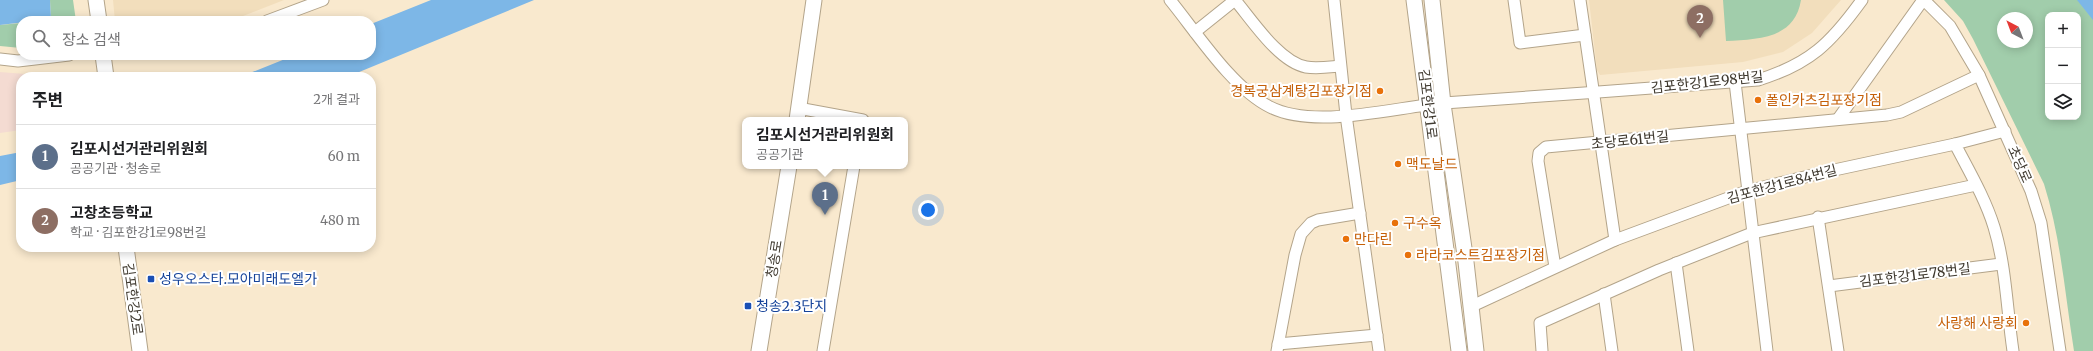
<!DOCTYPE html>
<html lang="ko">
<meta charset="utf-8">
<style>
body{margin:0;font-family:Merriweather,"Noto Sans KR",serif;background:#f2f2f2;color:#202124}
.controls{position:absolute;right:12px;top:12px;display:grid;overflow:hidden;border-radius:8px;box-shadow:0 2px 10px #0003}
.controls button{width:36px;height:36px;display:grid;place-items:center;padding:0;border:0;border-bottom:1px solid #e0e0e0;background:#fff;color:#202124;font:20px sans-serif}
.compass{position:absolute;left:1997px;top:12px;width:36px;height:36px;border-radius:50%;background:#fff;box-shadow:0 2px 10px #0003;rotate:318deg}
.you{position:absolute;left:928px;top:210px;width:14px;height:14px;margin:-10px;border:3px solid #fff;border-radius:50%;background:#1a73e8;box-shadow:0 0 0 6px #1a73e833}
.badge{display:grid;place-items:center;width:26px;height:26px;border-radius:50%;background:#a23922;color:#fff;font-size:13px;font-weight:700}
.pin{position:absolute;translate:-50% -33px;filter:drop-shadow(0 1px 2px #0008)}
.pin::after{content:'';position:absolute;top:21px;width:14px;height:12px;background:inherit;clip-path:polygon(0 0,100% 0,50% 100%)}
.popup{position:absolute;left:742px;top:117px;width:166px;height:52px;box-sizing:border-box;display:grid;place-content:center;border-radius:8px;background:#fff;filter:drop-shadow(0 1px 3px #0005);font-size:13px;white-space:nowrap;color:#757577}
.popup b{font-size:15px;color:#202124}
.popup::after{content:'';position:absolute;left:50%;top:100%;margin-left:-8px;border:8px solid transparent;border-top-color:#fff}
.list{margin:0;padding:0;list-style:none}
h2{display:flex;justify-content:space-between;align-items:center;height:52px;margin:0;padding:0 16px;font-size:17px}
h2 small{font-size:13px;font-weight:400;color:#757577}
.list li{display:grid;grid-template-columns:26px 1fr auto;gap:12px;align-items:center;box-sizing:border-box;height:64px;padding:0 16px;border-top:1px solid #e0e0e0}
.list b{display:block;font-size:15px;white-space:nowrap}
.list p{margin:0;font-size:13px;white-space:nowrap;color:#757577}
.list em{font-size:13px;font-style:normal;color:#757577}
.icon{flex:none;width:22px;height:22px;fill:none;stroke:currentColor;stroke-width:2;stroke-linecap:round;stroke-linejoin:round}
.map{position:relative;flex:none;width:2093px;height:351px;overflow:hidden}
.search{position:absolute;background:#fff;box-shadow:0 2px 10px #0003;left:16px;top:16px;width:360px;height:44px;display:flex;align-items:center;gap:10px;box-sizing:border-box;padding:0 14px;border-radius:16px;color:#757577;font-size:15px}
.panel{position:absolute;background:#fff;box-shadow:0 2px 10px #0003;left:16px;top:72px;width:360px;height:180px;border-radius:16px}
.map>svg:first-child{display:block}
.industrial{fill:#f4dbd2}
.built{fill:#f2debc}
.green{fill:#a1cdab;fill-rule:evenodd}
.water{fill:#7db7e7}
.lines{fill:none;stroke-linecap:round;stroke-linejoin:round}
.street-casing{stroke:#b3a48a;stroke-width:13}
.secondary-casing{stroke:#b3a48a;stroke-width:17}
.street{stroke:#fff;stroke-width:11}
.secondary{stroke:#fff;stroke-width:15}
.food-dot{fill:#e8710a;stroke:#fff;stroke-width:1.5}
.transit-dot{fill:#1a4fb4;stroke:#fff;stroke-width:1.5}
.labels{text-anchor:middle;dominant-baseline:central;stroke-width:4;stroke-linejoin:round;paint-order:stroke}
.street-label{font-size:14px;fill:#3f392f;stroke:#fff}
.food-label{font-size:14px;fill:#c56008;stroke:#fff;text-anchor:start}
.transit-label{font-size:14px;fill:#164399;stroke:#fff;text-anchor:start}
</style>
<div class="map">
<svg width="2093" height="351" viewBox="0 0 2093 351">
<rect width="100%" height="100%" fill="#f9e9ce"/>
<path class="industrial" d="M 0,72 L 25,74 L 25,77 L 21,77 L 21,130 L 0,133 Z"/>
<g class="built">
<path d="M 113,0 L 284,0 L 243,16 L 218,21 L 115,21 Z"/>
<path d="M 1589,0 L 1841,0 L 1812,33 L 1783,52 L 1743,62 L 1600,75 L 1597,70 Z"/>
</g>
<g class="green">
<path d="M 50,0 L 73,0 L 76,21 L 35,21 L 51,18 Z"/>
<path d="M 1711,0 L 1801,0 C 1795,39 1758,39 1726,41 L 1723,0 Z"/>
<path d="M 1944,0 L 2093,0 L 2093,351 L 2074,351 C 2065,295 2061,238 2044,184 L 1973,39 L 1963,21 ZM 2048,15 L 2078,15 L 2078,117 L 2048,117 ZM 2003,18 L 2027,18 L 2027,42 L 2003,42 Z"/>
<path d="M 21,23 L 21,48 L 0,46 L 0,25 Z"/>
</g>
<g class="water">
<path d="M 0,0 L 50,0 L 51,19 L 0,25 Z"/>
<path d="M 431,0 L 534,0 L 347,77 L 240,77 L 295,55 L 371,55 L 371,24 Z"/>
<path d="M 2077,0 L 2093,0 L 2093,20 Z"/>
<path d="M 21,152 L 21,180 L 0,185 L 0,156 Z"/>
</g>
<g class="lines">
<defs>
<g id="street">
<path d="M 1170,0 C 1197,33 1232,88 1270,107 C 1315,130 1395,107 1444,103 C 1549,96 1653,88 1758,80 C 1810,64 1831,43 1862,0"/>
<path d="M 1235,0 C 1252,20 1279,62 1306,67 C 1317,69 1329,67 1340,66"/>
<path d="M 1334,0 L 1346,115 L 1379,351"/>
<path d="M 1514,0 L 1520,43 L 1585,35"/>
<path d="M 1580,0 L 1615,240"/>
<path d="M 1924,0 L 1950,26 L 1979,75 L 2031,191 L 2041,223 L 2060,351"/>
<path d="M 267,21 L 323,0"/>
<path d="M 1195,32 L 1235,0"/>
<path d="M 0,59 L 18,61 L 69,55"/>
<path d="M 1735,82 L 1767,351"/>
<path d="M 798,108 L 863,120"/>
<path d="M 1838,119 L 1923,0"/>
<path d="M 2005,131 L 1955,144 C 1969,171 1985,198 1994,227 C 2006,266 2007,311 2013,351"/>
<path d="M 1818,217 L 1838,351"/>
<path d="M 1676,263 L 1688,351"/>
<path d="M 1555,267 L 1538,161 L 1539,153 L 1546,147 L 1887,115 L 1901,112 L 1979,75"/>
<path d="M 1829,286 L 2001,264"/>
<path d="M 1604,294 L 1612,351"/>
<path d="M 1470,307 L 1615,240 L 1747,191 L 1825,172 L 1955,144"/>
<path d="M 1278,344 L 1377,335"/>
<path d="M 823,351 L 854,166"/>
<path d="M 1277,351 L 1295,255 L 1301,234 L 1311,223 L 1318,220 L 1360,213"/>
<path d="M 1542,351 L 1540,323 L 1659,270 L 1752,233 L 1976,185"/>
</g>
<g id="secondary">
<path d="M 96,0 L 99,21"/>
<path d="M 1414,0 L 1459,351"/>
<path d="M 1432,0 L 1443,104 L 1466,262 L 1476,351"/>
<path d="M 103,55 L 106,77"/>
<path d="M 797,120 L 814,0"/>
<path d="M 126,247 L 140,351"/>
<path d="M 759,351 L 789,166"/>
</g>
</defs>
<use href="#street" class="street-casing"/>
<use href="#secondary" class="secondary-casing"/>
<use href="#street" class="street"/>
<use href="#secondary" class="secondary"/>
</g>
<g class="food-dot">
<circle cx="1380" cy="91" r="4"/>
<circle cx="1758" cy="100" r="4"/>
<circle cx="1398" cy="164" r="4"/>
<circle cx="1395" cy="223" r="4"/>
<circle cx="1346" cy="239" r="4"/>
<circle cx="1408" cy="255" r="4"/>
<circle cx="2026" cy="323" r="4"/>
</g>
<g class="transit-dot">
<rect x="147" y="275" width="8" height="8" rx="2"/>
<rect x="744" y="302" width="8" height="8" rx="2"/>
</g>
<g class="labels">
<g class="street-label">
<text transform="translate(1707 82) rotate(-6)">김포한강1로98번길</text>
<text transform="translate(1428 104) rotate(83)">김포한강1로</text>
<text transform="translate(1630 140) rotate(-6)">초당로61번길</text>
<text transform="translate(2020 164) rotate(66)">초당로</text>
<text transform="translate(1782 184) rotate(-15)">김포한강1로84번길</text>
<text transform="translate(774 259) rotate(-81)">청송로</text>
<text transform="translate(1915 275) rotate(-7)">김포한강1로78번길</text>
<text transform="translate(133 299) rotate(82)">김포한강2로</text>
</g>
<g class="food-label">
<text x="1372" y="91" text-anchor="end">경복궁삼계탕김포장기점</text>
<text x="1766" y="100">폴인카츠김포장기점</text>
<text x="1406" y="164">맥도날드</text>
<text x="1403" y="223">구수옥</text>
<text x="1354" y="239">만다린</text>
<text x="1416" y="255">라라코스트김포장기점</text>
<text x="2018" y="323" text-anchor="end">사랑해 사랑회</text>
</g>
<g class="transit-label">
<text x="159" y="279">성우오스타.모아미래도엘가</text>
<text x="756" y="306">청송2.3단지</text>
</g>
</g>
</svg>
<div class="controls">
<button>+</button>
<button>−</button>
<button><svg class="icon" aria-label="layers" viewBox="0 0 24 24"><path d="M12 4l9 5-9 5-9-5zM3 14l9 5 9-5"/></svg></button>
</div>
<svg class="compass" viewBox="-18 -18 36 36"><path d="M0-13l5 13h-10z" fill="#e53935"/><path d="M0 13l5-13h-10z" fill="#757577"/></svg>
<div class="you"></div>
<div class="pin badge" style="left:825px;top:215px;background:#5c6f8a">1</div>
<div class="popup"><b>김포시선거관리위원회</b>공공기관</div>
<div class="pin badge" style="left:1700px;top:38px;background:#8d6e63">2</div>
<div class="search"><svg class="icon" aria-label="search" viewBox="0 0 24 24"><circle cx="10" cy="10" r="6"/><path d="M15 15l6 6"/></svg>장소 검색</div>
<section class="panel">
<h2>주변<small>2개 결과</small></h2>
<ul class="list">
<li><span class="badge" style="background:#5c6f8a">1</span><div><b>김포시선거관리위원회</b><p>공공기관 · 청송로</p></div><em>60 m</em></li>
<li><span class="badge" style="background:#8d6e63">2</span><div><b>고창초등학교</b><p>학교 · 김포한강1로98번길</p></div><em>480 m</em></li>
</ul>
</section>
</div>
